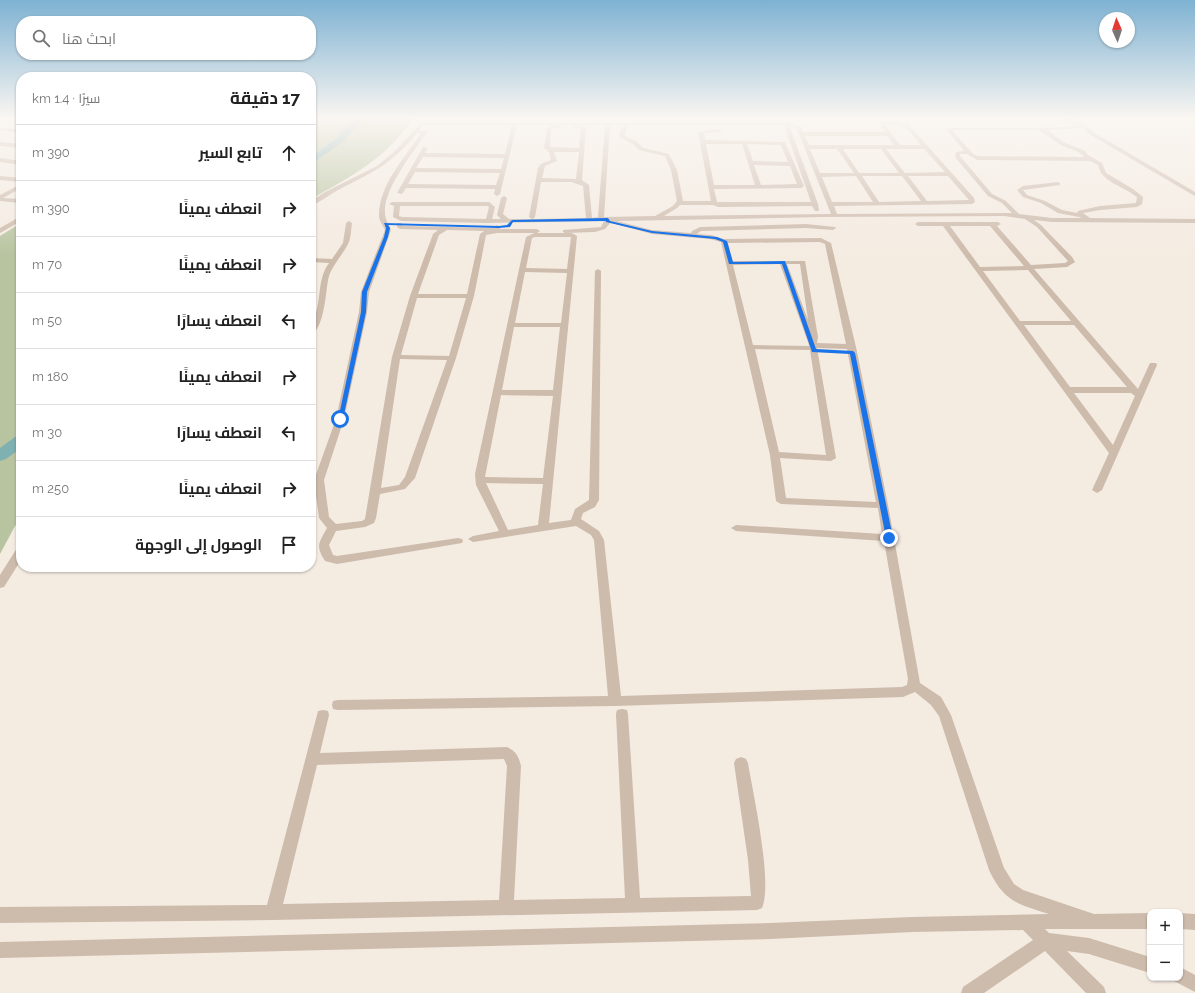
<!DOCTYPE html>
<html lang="ar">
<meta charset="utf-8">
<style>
body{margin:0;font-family:Raleway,Cairo,sans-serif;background:#f6f6f6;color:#222;direction:rtl}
.controls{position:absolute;right:12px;bottom:12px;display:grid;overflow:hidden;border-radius:8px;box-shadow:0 1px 3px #0004}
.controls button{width:36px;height:36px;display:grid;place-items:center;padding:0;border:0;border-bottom:1px solid #e0e0e0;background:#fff;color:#222;font:20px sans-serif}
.compass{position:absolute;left:1099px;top:12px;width:36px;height:36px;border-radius:50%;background:#fff;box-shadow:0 1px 3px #0004;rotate:357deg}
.stop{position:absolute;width:12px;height:12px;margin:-9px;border:3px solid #1a73e8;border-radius:50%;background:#fff}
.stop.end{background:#1a73e8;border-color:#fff;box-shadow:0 1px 4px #0008}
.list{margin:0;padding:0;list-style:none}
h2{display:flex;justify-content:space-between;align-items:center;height:52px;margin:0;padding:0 16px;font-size:17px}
h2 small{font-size:13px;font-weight:400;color:#767676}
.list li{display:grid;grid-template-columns:26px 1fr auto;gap:12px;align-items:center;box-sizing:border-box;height:56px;padding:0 16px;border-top:1px solid #e0e0e0}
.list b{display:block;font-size:15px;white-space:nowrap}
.list em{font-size:13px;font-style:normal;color:#767676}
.icon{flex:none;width:22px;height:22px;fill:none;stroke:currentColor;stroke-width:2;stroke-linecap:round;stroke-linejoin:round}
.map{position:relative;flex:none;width:1195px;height:993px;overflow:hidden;direction:ltr}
.search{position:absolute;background:#fff;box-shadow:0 1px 3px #0004;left:16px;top:16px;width:300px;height:44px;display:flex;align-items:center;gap:10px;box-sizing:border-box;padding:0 14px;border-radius:16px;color:#767676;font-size:15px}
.panel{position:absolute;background:#fff;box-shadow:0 1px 3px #0004;left:16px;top:72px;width:300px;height:500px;border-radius:16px;direction:rtl}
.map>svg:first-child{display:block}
.green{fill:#b8c4a0}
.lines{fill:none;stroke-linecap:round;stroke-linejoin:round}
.stream{stroke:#7fb0b2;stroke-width:1.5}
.river{fill:#7fb0b2;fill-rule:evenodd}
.minor{fill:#cdbbac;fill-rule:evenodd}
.route{fill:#1a73e8}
</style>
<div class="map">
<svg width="1195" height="993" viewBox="0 0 1195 993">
<rect width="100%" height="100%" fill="#f4ebe1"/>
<g class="green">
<path d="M 311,117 L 414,117 C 387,158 352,176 311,199 Z"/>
<path d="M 21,223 L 21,520 L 15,526 L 0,554 L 0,236 Z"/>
</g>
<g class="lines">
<path class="stream" d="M 1064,117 L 1078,127"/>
<g class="river">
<path d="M 359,117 L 369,117 L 357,126 L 343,142 L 311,164 L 311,157 L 337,138 L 351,122 Z"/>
<path d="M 21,435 L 21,448 L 6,459 L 0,461 L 0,448 L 15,437 Z"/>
</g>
<g class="minor">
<path d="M 13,117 L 21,117 L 21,119 L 13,118 Z"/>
<path d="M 1063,117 C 1075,117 1084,124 1093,132 L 1195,192 L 1195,196 L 1193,195 L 1089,134 L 1083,128 L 1048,130 L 1063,142 L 1085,151 L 1088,155 L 1102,163 L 1106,173 L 1133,189 L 1143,197 L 1142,204 L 1137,207 L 1100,210 L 1083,213 L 1090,218 L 1195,219 L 1195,223 L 1052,222 L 1034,220 L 1041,225 L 1072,257 L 1075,262 L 1067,267 L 1034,269 L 1138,389 L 1150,363 L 1156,363 L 1157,365 L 1102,490 L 1097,493 L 1092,490 L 1109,453 L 943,226 L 918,226 L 915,224 L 918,222 L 998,222 L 1001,224 L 997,226 L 1031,265 L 1065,263 L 1068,261 L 1037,227 L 1025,219 L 1004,216 L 823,217 L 617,221 L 652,230 L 691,233 L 692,231 L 700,227 L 806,224 L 835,227 L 836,228 L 833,230 L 806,228 L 701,231 L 697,234 L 711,235 L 724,239 L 821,238 L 831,243 L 856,347 L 888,505 L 920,683 L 941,697 L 951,715 L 1004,868 L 1014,884 L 1023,890 L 1094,914 L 1150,913 L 1150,929 L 1045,929 L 1049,933 L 1089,938 L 1150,957 L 1150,973 L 1089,954 L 1067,951 L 1104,987 L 1106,993 L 1086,993 L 1045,951 L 984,993 L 961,993 L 963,987 L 1033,940 L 1023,930 L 912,932 L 770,939 L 0,958 L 0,942 L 770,923 L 912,917 L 1049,914 C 1018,904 1004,902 989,870 L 939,716 L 931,705 L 915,692 L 903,697 L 615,706 L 338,710 L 333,709 L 332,705 L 333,701 L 338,700 L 608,696 L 594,540 L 591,535 L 576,526 L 473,542 L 468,539 L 473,536 L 499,531 L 476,485 L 475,474 L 526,237 L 534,233 L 572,233 L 577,236 L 549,523 L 571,520 L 575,509 L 589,500 L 595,271 L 598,269 L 601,271 L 599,500 L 595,507 L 583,513 L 581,519 L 599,531 L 604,540 L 621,696 L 902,687 L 907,685 L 908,679 L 884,541 L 736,531 L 731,528 L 736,525 L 882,534 L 878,508 L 781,504 L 776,501 L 770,455 L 721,242 L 710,239 L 652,234 L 612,223 L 612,221 L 605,229 L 595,232 L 565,233 L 563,232 L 563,230 L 601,227 L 604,221 L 488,223 L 401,221 L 393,217 L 394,206 L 389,204 L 392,202 L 489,202 L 495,207 L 492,219 L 501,219 L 497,215 L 501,198 L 504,196 L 507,198 L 503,214 L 509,219 L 532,219 L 529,217 L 538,168 L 541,164 L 551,160 L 549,152 L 544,148 L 547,128 L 554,125 L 517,125 L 500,194 L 497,196 L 494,194 L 495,189 L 406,188 L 402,194 L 397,193 L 423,147 L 428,148 L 425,153 L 505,154 L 512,125 L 422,125 L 419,130 L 427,132 C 414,152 378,194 386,219 C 387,223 390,226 391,230 L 369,292 L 367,312 L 344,419 L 324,480 L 329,517 L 336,524 L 362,521 L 365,519 L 392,357 L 410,296 L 433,234 L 438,230 L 400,229 L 397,227 L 397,223 L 401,223 L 403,226 L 406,226 L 494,228 L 497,225 L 500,227 L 500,229 L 537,229 L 540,231 L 537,233 L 497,233 L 486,235 L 474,296 L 456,358 L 415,478 L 405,489 L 380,494 L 376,518 L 374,523 L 365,527 L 336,531 L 329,545 L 333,555 L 337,556 L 458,538 L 462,539 L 463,541 L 462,543 L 337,564 L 325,561 C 315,545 319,543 327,528 L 319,518 L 314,480 L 336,419 L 359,312 L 361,292 L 385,230 C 383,225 379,221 379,216 C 379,184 405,158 421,133 L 417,133 C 391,165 373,172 338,190 C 329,195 320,202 311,206 L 311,201 L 325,192 L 377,166 L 394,152 L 421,123 L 790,123 L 801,127 L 803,132 L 885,132 L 878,122 L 900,122 L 908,124 L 974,198 L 975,202 L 972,204 L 834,206 L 837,214 L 1012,213 L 1002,203 L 988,196 L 955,157 L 956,152 L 964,151 L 946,129 L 948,128 L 1042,128 L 1080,126 ZM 884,124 C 908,124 906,128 921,145 L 900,145 ZM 561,125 L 573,125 L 573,127 L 581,129 L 579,148 L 550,147 L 551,129 L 561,127 ZM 579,125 L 605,125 L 598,217 L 592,218 L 589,185 L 582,180 L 586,128 ZM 610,125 L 624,125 L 619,133 L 620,137 L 633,144 L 639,150 L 665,156 L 671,170 L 677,201 L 673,206 L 655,216 L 604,217 ZM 629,125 L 784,125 L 811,202 L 717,202 L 714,189 L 801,188 L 804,186 L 785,142 L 705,140 L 704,133 L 721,132 L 722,131 L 719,129 L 698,132 L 711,201 L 683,201 L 677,170 L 669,154 L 643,148 L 637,142 L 625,136 L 625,133 ZM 789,125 L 797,129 L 831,214 L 664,216 L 677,208 L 680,205 L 713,205 L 718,207 L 812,206 L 815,211 L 819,211 L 818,204 ZM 952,130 L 1037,130 C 1046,133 1051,139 1059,144 C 1067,149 1078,149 1084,157 L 978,156 L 973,154 ZM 805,136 L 887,136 L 894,145 L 809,145 ZM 706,144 L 742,144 L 755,185 L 714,185 ZM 747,144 L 781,145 L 788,162 L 753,161 ZM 810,149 L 837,149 L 854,173 L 820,173 ZM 843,149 L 881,149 L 899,173 L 859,173 ZM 886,149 L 924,149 L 945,172 L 905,173 ZM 554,152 L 579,152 L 576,179 L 542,178 L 545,166 L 557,161 ZM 960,154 L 967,154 L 977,160 L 1090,161 L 1098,165 C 1101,181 1122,186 1134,195 L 1137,197 L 1136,203 L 1100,206 L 1078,211 L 1077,213 L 1062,210 L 1045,201 L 1027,195 L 1023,190 L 1060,185 L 1060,183 L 1058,182 L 1023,186 L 1017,190 L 1023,197 L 1041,203 L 1058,213 L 1079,217 L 1082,218 L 1052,218 L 1019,214 L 1006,201 L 992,194 L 960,156 ZM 423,157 L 504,158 L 501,169 L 416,168 ZM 754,165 L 790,166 L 797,184 L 761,185 ZM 415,172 L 500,173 L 496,185 L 408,184 ZM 856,176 L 873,202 L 832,202 L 822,177 ZM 862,176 L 902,176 L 921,201 L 879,202 ZM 908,176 L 948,176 L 969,200 L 927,201 ZM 541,182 L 571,182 L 583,186 L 586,218 L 533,219 L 535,217 ZM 400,206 L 487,206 L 489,207 L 486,219 L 402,217 L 399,216 ZM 950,226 L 990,226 L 1024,266 L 980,267 ZM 447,230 L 484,231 L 480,234 L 467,294 L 418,294 L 439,235 ZM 535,237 L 571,237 L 567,269 L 526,268 L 532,238 ZM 820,242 L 825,244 L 846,344 L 817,343 L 818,337 L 805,261 L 732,261 L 728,243 ZM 780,264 L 809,345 L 809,346 L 753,345 L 733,265 ZM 787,264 L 800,264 L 808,320 ZM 1028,270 L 1071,321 L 1020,321 L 983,271 ZM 525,272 L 567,273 L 561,323 L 515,323 ZM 417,298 L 466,298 L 449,356 L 401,355 ZM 1024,325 L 1074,325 L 1127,387 L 1070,387 ZM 514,327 L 560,327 L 553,390 L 502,390 ZM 817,348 L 847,349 L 876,502 L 786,498 L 780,458 L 831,461 L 836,458 ZM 755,349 L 810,350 L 826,455 L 779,452 ZM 400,359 L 447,360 L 405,477 L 399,485 L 381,488 ZM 1074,393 L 1131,393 L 1135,396 L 1113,445 ZM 501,395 L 553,396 L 543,478 L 485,477 ZM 486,483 L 543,484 L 538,525 L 508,530 Z"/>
<path d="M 0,128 L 21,129 L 21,133 L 0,130 Z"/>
<path d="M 0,142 L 21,144 L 21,148 L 0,146 Z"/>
<path d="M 0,158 L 21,161 L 21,165 L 0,162 Z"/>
<path d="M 0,176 L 21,178 L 21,182 L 0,180 Z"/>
<path d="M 21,184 L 21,188 L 3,198 L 21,199 L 21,203 L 0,201 L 0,195 Z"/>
<path d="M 21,216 L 21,221 L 0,233 L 0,228 Z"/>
<path d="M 349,221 L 352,223 C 351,230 351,239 348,244 C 342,256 331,266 328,280 C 326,291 324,330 311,334 C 311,324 314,322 316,313 C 321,296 318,278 329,263 L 311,262 L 311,258 L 332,259 L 343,243 L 346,223 Z"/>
<path d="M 311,232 L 313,233 L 316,238 L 314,248 L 311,250 Z"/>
<path d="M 21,547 L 21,560 L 4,587 L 0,588 L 0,575 L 17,548 Z"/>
<path d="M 622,709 L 627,710 L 628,714 L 640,898 L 751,896 L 748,860 L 734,763 L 736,759 L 741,757 L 746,759 L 748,763 C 753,793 773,883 762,908 L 757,910 L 273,920 L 0,923 L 0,907 L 267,905 L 317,715 L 318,711 L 323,710 L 328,711 L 329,715 L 320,753 L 507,747 C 516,751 519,757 521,766 L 514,900 L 625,898 L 616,714 L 617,710 ZM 504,759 L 507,766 L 499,900 L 283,904 L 317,765 Z"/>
<path d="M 1180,913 L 1195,914 L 1195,930 L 1180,929 Z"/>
<path d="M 1180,967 L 1195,975 L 1195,992 L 1174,981 L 1173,978 L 1180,978 Z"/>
</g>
</g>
<linearGradient id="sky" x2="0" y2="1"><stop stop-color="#7eb2d2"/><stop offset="0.46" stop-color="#faf6f2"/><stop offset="1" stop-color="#faf6f2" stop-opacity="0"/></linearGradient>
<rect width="1195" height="256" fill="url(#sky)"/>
<path class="route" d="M 608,218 L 610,221 L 652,231 L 717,237 L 727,241 L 733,262 L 785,261 L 816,349 L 853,351 L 855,353 L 893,538 L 892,539 L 887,539 L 886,538 L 850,354 L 812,352 L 782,264 L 729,264 L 723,242 L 715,239 L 652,233 L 606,222 L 606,221 L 513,222 L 510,227 L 499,228 L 388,225 L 390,228 L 388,237 L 367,292 L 366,312 L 343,419 L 338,420 L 361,312 L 362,292 L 384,237 L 386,228 L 384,223 L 499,226 L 507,225 L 512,220 Z"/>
</svg>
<div class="controls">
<button>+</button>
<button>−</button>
</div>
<svg class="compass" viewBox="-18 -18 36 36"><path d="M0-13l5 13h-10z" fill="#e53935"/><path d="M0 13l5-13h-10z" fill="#767676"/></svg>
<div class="stop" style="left:340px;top:419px"></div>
<div class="stop end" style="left:889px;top:538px"></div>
<div class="search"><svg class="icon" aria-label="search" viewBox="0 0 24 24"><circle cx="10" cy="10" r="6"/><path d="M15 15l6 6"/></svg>ابحث هنا</div>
<section class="panel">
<h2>17 دقيقة<small>سيرًا · 1.4 km</small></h2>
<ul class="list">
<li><svg class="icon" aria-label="ahead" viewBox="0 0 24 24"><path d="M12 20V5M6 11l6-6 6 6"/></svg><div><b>تابع السير</b></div><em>390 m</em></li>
<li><svg class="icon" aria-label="right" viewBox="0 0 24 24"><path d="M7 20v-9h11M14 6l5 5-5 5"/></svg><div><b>انعطف يمينًا</b></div><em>390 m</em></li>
<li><svg class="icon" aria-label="right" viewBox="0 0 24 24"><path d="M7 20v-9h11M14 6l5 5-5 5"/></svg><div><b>انعطف يمينًا</b></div><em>70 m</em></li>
<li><svg class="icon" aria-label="left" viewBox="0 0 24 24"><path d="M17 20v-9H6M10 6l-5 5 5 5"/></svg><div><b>انعطف يسارًا</b></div><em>50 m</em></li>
<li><svg class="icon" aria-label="right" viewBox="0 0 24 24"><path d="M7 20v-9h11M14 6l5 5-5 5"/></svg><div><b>انعطف يمينًا</b></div><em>180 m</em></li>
<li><svg class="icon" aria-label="left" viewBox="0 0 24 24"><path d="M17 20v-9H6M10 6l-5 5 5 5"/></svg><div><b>انعطف يسارًا</b></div><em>30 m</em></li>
<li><svg class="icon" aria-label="right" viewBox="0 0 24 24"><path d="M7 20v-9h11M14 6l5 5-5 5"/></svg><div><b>انعطف يمينًا</b></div><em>250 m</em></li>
<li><svg class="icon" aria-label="arrive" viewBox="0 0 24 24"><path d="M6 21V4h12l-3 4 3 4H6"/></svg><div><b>الوصول إلى الوجهة</b></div></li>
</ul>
</section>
</div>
